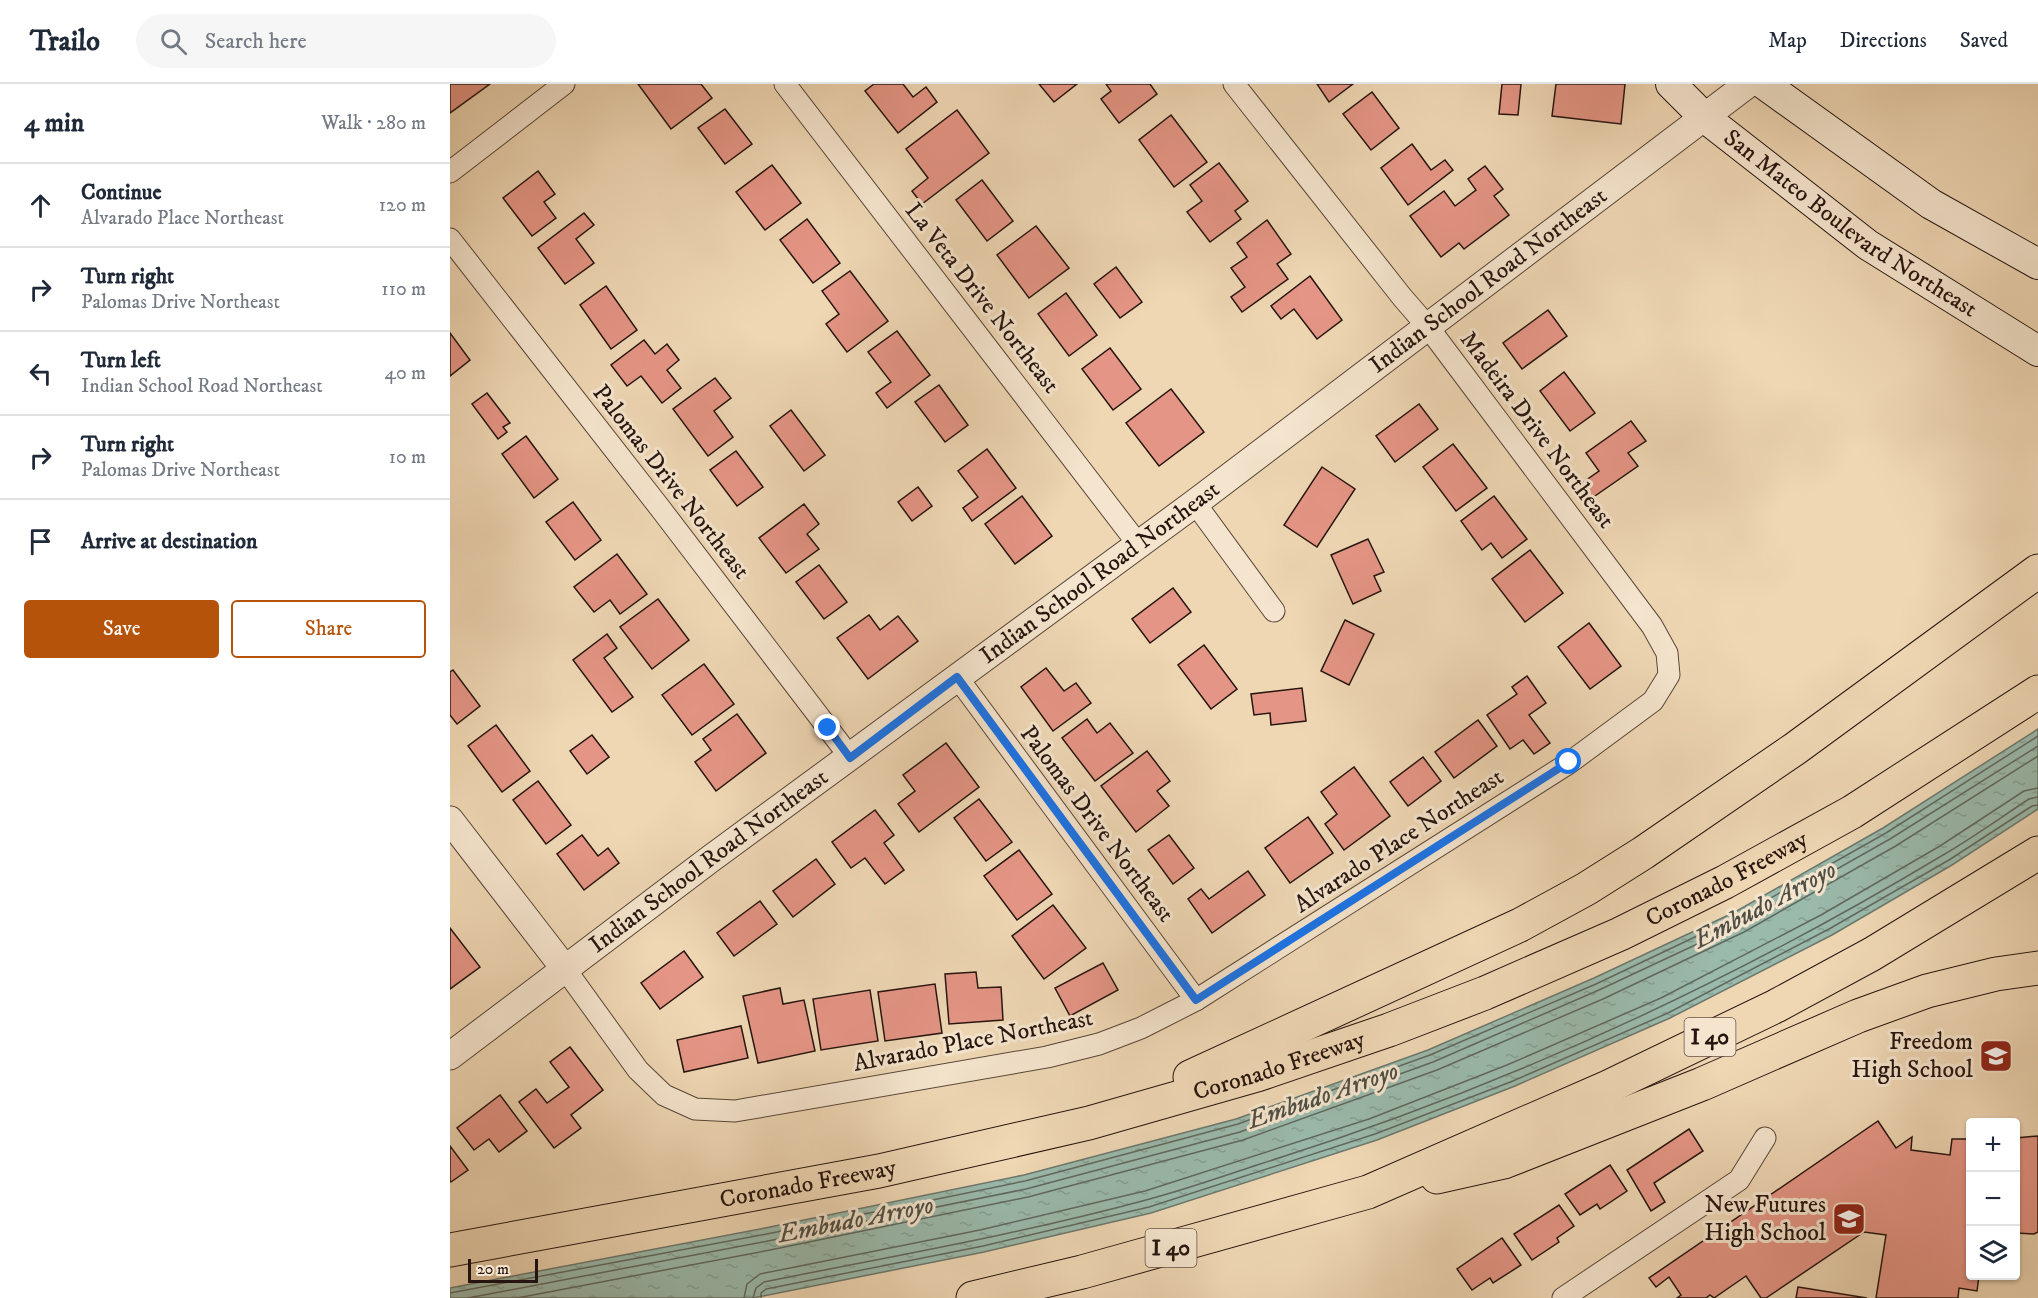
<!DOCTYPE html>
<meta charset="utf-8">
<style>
body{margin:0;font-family:"IM FELL DW Pica",serif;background:#f6f6f7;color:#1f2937}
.controls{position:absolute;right:18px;bottom:18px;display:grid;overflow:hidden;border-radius:6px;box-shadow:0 2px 4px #0004}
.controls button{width:54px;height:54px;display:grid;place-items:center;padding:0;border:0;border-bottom:2px solid #e0e1e3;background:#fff;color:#1f2937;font:30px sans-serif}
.scale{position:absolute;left:18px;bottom:15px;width:70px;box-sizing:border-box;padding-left:6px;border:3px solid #26150f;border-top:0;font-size:16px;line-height:21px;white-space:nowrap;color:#26150f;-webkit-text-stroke:4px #f5e5ce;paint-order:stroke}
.stop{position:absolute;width:18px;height:18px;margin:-14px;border:4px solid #1a73e8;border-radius:50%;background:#fff}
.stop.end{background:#1a73e8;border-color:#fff;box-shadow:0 2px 6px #0008}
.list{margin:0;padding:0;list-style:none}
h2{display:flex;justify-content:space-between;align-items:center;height:78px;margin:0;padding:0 24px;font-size:26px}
h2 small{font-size:20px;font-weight:400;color:#747a83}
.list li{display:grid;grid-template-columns:39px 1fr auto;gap:18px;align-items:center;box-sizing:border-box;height:84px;padding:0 24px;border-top:2px solid #e0e1e3}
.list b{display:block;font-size:22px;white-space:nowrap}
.list p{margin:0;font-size:20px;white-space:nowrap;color:#747a83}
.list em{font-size:20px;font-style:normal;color:#747a83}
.actions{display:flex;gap:12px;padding:18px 24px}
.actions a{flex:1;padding:14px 0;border:2px solid #b45309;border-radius:6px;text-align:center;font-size:21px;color:#b45309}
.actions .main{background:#b45309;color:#fff}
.icon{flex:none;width:33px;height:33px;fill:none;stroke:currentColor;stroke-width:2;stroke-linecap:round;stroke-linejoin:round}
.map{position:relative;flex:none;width:1588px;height:1214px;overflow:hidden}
header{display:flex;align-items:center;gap:36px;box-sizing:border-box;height:84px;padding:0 30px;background:#fff;border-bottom:2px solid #e0e1e3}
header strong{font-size:28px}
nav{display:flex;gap:33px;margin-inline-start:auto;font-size:21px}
.search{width:420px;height:54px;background:#f6f6f7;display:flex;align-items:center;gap:15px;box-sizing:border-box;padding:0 21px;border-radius:33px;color:#747a83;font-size:22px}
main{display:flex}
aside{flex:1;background:#fff}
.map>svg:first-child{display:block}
.water{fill:url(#water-ripples);stroke:#6c786d;stroke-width:1.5}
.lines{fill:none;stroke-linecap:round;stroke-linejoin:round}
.shore{stroke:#60685e;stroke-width:1.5}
.building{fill:#e59585;stroke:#26150f;stroke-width:1.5}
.minor-casing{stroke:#584638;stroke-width:23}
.tertiary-casing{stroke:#584638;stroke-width:29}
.secondary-casing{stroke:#26150f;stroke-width:32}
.motorway-casing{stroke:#26150f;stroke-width:35}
.minor{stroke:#f5e5ce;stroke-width:21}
.tertiary{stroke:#f5e5ce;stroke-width:27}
.secondary{stroke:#f5e5ce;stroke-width:30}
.motorway{stroke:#efd7b4;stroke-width:33}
.route{stroke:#1a73e8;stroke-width:8}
.labels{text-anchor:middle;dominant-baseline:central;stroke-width:6;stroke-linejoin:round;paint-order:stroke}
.shield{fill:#f5e5ce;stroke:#645348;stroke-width:1.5}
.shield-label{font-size:22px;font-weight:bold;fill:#26150f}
.street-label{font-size:24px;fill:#26150f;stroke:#f5e5ce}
.poi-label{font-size:24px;fill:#26150f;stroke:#f5e5ce;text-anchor:end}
.water-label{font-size:26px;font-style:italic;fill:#4f4f46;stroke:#f5e5ce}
</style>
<header>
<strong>Trailo</strong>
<div class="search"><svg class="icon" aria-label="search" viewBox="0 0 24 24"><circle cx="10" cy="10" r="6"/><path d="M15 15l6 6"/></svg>Search here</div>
<nav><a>Map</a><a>Directions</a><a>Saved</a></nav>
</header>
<main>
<aside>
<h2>4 min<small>Walk · 280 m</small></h2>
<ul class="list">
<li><svg class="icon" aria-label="ahead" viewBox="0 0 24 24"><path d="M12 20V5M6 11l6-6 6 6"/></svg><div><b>Continue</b><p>Alvarado Place Northeast</p></div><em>120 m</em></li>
<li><svg class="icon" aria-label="right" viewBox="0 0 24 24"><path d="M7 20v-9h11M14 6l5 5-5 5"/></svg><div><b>Turn right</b><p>Palomas Drive Northeast</p></div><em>110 m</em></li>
<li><svg class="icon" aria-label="left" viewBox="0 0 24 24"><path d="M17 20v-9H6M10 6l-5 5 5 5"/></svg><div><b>Turn left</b><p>Indian School Road Northeast</p></div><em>40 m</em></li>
<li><svg class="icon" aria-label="right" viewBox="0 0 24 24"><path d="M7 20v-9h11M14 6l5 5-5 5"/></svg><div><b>Turn right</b><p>Palomas Drive Northeast</p></div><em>10 m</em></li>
<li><svg class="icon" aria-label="arrive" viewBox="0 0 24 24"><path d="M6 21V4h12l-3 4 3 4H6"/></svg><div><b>Arrive at destination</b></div></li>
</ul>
<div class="actions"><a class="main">Save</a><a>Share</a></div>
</aside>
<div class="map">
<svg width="1588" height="1214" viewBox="0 0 1588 1214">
<defs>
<pattern id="water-ripples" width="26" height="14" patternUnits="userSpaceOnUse" patternTransform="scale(1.5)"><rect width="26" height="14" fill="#9abaac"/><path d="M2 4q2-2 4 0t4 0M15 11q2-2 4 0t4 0" fill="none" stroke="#859f93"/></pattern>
</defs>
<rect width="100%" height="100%" fill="#efd7b4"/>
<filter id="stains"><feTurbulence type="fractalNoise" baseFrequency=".00333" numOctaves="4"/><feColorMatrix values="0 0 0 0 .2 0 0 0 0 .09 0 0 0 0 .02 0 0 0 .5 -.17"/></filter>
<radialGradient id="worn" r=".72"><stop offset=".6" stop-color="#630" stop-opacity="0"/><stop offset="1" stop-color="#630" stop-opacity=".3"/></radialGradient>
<path class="water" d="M 1588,645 L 1588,725 L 1502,781 L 1382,851 L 1220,934 L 1065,1002 L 927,1056 L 701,1129 L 534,1168 L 303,1214 L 0,1214 L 0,1204 L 315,1144 L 574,1091 L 786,1035 L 978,966 L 1144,894 L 1285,828 L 1433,744 Z"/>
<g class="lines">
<g class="shore">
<path d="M 0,1209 L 317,1150 L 575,1097 L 788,1040 L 980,971 L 1146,900 L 1287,833 L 1436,749 L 1588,652"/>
<path d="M 18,1214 L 318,1157 L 576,1105 L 790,1048 L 983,978 L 1149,906 L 1290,840 L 1440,755 L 1588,662"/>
<path d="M 67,1214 L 320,1166 L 578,1113 L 793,1056 L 987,986 L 1153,915 L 1294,848 L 1444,763 L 1588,672"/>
<path d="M 294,1214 L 297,1200 L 310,1190 L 530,1146 L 695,1107 L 919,1035 L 1057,981 L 1211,914 L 1371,831 L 1490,762 L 1574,707 L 1588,704"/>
<path d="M 303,1214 L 306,1204 L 314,1198 C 442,1172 571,1150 696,1116 C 734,1106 771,1093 807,1081 C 1047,1006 1277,901 1493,771 C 1522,754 1550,734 1579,715 L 1588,713"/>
<path d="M 311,1214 L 311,1209 L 316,1205 L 533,1162 L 699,1123 L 925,1050 L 1063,997 L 1218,929 L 1379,845 L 1499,776 L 1582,722 L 1588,721"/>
</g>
</g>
<g class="building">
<path d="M 0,0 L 40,0 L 0,29 Z"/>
<path d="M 188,0 L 251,0 L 262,14 L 221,45 Z"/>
<path d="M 424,0 L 453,0 L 463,13 L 476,3 L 487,18 L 448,49 L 415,7 Z"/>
<path d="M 589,0 L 627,0 L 604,18 Z"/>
<path d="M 656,0 L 700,0 L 707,10 L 669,39 L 651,15 L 661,7 Z"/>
<path d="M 867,0 L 903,0 L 879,18 Z"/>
<path d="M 1052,0 L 1071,0 L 1068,31 L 1049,30 Z"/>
<path d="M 1106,0 L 1175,0 L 1171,40 L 1102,32 Z"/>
<path d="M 922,8 L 949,44 L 921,66 L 893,30 Z"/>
<path d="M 275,25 L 302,60 L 275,80 L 248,44 Z"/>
<path d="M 507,26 L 539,69 L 472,120 L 462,107 L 478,94 L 456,65 Z"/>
<path d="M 721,31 L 757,78 L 724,103 L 689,56 Z"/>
<path d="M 962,60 L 981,86 L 995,76 L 1003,86 L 958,121 L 931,84 Z"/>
<path d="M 769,79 L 798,117 L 785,127 L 791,135 L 760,158 L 737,128 L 752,117 L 740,101 Z"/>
<path d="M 322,81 L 351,119 L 315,146 L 286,108 Z"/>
<path d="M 1035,82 L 1053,105 L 1044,112 L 1059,131 L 1014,165 L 1009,159 L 991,173 L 960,132 L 994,107 L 1005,122 L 1026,106 L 1018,95 Z"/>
<path d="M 88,87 L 105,110 L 94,118 L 106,134 L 82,152 L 53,114 Z"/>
<path d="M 532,96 L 563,137 L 537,157 L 506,116 Z"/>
<path d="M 134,129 L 144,141 L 126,155 L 144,179 L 115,200 L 88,164 Z"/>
<path d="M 357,135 L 390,179 L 363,199 L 330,156 Z"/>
<path d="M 817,136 L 841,170 L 827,180 L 838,195 L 792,228 L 781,213 L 795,203 L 781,184 L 797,173 L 787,159 Z"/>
<path d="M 586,142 L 619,184 L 579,214 L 547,171 Z"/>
<path d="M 666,183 L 692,218 L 670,234 L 644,200 Z"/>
<path d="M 400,187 L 438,237 L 397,268 L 376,240 L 389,230 L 372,207 Z"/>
<path d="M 860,192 L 892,236 L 867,255 L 844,225 L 831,235 L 821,222 Z"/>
<path d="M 156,202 L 187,246 L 161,265 L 130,221 Z"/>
<path d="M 616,209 L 647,251 L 619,272 L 588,230 Z"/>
<path d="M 1098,226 L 1117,252 L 1072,285 L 1053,259 Z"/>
<path d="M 447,247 L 480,291 L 437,324 L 426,309 L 441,298 L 418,268 Z"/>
<path d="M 0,249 L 20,276 L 0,292 Z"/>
<path d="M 194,256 L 205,270 L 217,260 L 229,276 L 217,286 L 231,304 L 212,319 L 191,292 L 177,302 L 161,281 Z"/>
<path d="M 660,264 L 691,305 L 663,326 L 632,285 Z"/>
<path d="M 1114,288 L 1145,329 L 1120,347 L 1090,307 Z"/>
<path d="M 265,294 L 281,314 L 264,327 L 283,353 L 258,372 L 223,325 Z"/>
<path d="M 489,301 L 518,341 L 495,358 L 465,318 Z"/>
<path d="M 721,305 L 754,348 L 709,382 L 676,339 Z"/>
<path d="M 37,309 L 60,339 L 53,343 L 57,348 L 48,355 L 22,320 Z"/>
<path d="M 969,320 L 988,345 L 945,378 L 926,352 Z"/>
<path d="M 341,326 L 375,371 L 354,387 L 320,342 Z"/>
<path d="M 1181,337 L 1196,357 L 1178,369 L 1188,382 L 1142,414 L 1132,399 L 1149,387 L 1136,369 Z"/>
<path d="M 76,352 L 108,395 L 84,414 L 52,370 Z"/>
<path d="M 1003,360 L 1037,404 L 1006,427 L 973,383 Z"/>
<path d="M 537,365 L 566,404 L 522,437 L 513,424 L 528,413 L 508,387 Z"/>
<path d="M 286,367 L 313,403 L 287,422 L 260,386 Z"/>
<path d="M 872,383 L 905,405 L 867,463 L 834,441 Z"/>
<path d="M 468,403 L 482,422 L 462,437 L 448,418 Z"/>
<path d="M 572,412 L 602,452 L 565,480 L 535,440 Z"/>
<path d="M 1044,412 L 1077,455 L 1052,474 L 1041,459 L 1032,466 L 1011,437 Z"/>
<path d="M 123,418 L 151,456 L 125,476 L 96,438 Z"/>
<path d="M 354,420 L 369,440 L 357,450 L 369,465 L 336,489 L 309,454 Z"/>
<path d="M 918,455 L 934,488 L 924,492 L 931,507 L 903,520 L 881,471 Z"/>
<path d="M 1080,466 L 1113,509 L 1075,538 L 1042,495 Z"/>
<path d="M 167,470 L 197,510 L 170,530 L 160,516 L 144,528 L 124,503 Z"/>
<path d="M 369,481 L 397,518 L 374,535 L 346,498 Z"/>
<path d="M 723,504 L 741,528 L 700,559 L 682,535 Z"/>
<path d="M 208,515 L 239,556 L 202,585 L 170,543 Z"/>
<path d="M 419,531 L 430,546 L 448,532 L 468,557 L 418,595 L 387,554 Z"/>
<path d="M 895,536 L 924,550 L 899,601 L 871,587 Z"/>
<path d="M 1139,539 L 1171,582 L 1140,605 L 1108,563 Z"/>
<path d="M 157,550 L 167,564 L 154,574 L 183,613 L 162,628 L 123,576 Z"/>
<path d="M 754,561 L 787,605 L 761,625 L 728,581 Z"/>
<path d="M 254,580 L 284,620 L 242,651 L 212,611 Z"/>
<path d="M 596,584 L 614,607 L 626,599 L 641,619 L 603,647 L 571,603 Z"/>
<path d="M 3,586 L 30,622 L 7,640 L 0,631 L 0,588 Z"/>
<path d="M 1077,592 L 1096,619 L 1079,631 L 1100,659 L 1084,670 L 1073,656 L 1060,665 L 1037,631 L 1067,610 L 1062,603 Z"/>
<path d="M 852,604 L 856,637 L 821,641 L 820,629 L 804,631 L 801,610 Z"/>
<path d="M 287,630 L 316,669 L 266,707 L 245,678 L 261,666 L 253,655 Z"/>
<path d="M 637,635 L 647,649 L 660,639 L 683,669 L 645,697 L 612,654 Z"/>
<path d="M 1028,636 L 1047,662 L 1004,694 L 985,668 Z"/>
<path d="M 46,641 L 80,687 L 52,708 L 18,662 Z"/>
<path d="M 142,651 L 159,673 L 137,690 L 120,667 Z"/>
<path d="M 496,659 L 529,703 L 469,748 L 448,720 L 465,707 L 453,691 Z"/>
<path d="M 697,667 L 720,697 L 707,707 L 719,722 L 686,748 L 651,702 Z"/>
<path d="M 973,673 L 991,697 L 958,722 L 940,698 Z"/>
<path d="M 904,683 L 940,732 L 894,766 L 875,740 L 887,730 L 871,708 Z"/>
<path d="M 88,697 L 121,741 L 96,760 L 63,716 Z"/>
<path d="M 529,715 L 562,758 L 536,777 L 504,734 Z"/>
<path d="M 425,726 L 444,751 L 434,759 L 454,786 L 435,800 L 415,774 L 401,784 L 382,758 Z"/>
<path d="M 858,733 L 883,769 L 840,799 L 815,764 Z"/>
<path d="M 132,751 L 148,772 L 158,764 L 169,779 L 134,806 L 107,770 Z"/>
<path d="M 719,751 L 744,784 L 723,800 L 698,766 Z"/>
<path d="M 569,766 L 602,810 L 567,836 L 534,792 Z"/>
<path d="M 366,775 L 385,800 L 343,833 L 323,807 Z"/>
<path d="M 798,787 L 815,811 L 762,849 L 738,815 L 751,805 L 759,815 Z"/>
<path d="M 310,817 L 327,840 L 284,872 L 267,849 Z"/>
<path d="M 603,821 L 636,864 L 594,895 L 562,852 Z"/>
<path d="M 0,844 L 30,883 L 0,905 Z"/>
<path d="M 234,867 L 253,893 L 210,925 L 191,899 Z"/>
<path d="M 653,879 L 668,906 L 620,932 L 605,904 Z"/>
<path d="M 526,888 L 528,904 L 551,903 L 553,936 L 499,940 L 495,890 Z"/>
<path d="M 485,900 L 492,949 L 435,957 L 428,908 Z"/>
<path d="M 330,904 L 333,920 L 354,916 L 365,967 L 308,979 L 293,912 Z"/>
<path d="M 420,906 L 428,957 L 371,966 L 363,915 Z"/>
<path d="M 291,942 L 298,974 L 234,988 L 227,956 Z"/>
<path d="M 120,963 L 153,1006 L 121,1031 L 131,1044 L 104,1064 L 69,1018 L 86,1005 L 97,1019 L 119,1003 L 100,978 Z"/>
<path d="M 50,1011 L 77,1047 L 49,1068 L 39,1055 L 24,1066 L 7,1044 Z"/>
<path d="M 1428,1037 L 1446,1064 L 1462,1053 L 1461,1066 L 1500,1071 L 1502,1055 L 1520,1055 L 1520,1192 L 1529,1192 L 1527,1207 L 1509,1204 L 1508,1214 L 1426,1214 L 1436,1151 L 1414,1148 L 1316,1214 L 1311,1214 L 1296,1192 L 1264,1214 L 1260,1211 L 1256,1214 L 1227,1214 L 1231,1211 L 1219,1193 L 1206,1203 L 1199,1194 Z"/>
<path d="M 1239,1045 L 1253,1067 L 1204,1099 L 1215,1118 L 1201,1127 L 1177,1086 Z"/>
<path d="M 1588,1052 L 1588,1148 L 1584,1150 L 1566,1149 L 1566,1054 Z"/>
<path d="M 0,1062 L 18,1086 L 1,1098 L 0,1096 Z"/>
<path d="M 1160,1081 L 1177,1107 L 1150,1125 L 1147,1120 L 1130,1131 L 1115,1110 Z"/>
<path d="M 1109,1121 L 1124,1142 L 1107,1154 L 1109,1158 L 1082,1176 L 1064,1150 Z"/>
<path d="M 1052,1154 L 1071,1181 L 1043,1199 L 1040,1194 L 1022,1206 L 1007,1185 Z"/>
<path d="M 1348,1203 L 1417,1214 L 1346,1214 Z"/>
</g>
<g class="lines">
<defs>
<g id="minor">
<path d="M 335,0 L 688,460"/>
<path d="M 0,88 L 114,0"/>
<path d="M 0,155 L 210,424 L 400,673"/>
<path d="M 745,419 L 824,527"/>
<path d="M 507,593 L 746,916"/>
<path d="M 115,885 L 188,986 L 214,1011 L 245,1025 L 285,1027 L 597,973 L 649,960 L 691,944 L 746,916 L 1119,679 L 1203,617 L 1219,591 L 1217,569 L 1202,542 L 978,243 L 952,213 L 784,0"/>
<path d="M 1113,1214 L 1289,1096 L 1315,1054"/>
</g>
<g id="tertiary">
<path d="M 0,736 L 115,885"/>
<path id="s1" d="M 0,972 L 259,776 L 745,419 L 1298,0"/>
</g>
<g id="secondary">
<path id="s2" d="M 1221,0 L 1254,33 L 1418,161 L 1588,267"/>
<path d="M 1314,0 L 1481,120 L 1588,180"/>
</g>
<g id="motorway">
<path d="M 740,993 L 1070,841 L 1136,805 L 1193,769 L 1346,664 L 1588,487"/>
<path d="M 987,1093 L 1054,1078 L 1252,1000 L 1408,932 L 1477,907 L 1546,890 L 1588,884"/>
<path id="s3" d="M 0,1166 L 429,1087 L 639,1039 L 807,991 L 939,946 L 1035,909 L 1170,850 L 1275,798 L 1402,728 L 1588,608"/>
<path d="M 523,1214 L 632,1188 L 918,1108 L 1158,1003 L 1326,922 L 1422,870 L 1588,769"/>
</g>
</defs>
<use href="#minor" class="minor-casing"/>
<use href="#tertiary" class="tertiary-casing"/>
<use href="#secondary" class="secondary-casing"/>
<use href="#motorway" class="motorway-casing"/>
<use href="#minor" class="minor"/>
<use href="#tertiary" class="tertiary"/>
<use href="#secondary" class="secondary"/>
<use href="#motorway" class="motorway"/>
</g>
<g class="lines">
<path class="route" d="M 378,644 L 400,674 L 507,593 L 746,916 L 1119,678"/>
</g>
<defs>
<symbol id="school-square" viewBox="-11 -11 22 22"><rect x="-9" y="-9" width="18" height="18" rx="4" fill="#8f2418" stroke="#f5e5ce"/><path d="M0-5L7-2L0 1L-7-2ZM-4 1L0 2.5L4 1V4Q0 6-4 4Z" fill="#fff"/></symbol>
</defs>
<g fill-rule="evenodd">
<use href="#school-square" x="1527" y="953" width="38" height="38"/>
<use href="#school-square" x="1380" y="1116" width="38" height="38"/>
</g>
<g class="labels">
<g class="shield">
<rect x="1234.5" y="934" width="51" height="38" rx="4.5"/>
<rect x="695.5" y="1145" width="51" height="38" rx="4.5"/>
</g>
<g class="shield-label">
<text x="1260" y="953">I 40</text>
<text x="721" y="1164">I 40</text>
</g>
<g class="street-label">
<text stroke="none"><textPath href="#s2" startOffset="228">San Mateo Boulevard Northeast</textPath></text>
<text stroke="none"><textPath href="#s1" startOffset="1296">Indian School Road Northeast</textPath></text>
<text transform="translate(532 214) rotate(52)">La Veta Drive Northeast</text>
<text transform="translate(1087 346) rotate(53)">Madeira Drive Northeast</text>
<text transform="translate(221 398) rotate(52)">Palomas Drive Northeast</text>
<text stroke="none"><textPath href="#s1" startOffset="810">Indian School Road Northeast</textPath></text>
<text transform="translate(647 740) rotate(53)">Palomas Drive Northeast</text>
<text transform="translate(949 757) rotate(-33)">Alvarado Place Northeast</text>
<text stroke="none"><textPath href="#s1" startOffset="324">Indian School Road Northeast</textPath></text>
<text stroke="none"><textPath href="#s3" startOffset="1336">Coronado Freeway</textPath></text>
<text transform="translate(523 957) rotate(-11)">Alvarado Place Northeast</text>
<text stroke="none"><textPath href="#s3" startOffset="850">Coronado Freeway</textPath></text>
<text stroke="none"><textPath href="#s3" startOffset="364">Coronado Freeway</textPath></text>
</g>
<g class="poi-label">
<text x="1523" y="958">Freedom<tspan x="1523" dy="28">High School</tspan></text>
<text x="1376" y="1121">New Futures<tspan x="1376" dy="28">High School</tspan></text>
</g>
<g class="water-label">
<text transform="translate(1315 821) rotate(-28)">Embudo Arroyo</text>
<text transform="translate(873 1012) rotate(-19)">Embudo Arroyo</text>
<text transform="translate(406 1136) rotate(-11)">Embudo Arroyo</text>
</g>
</g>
<rect width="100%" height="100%" filter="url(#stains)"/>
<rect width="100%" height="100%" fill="url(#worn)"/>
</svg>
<div class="controls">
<button>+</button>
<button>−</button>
<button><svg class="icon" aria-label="layers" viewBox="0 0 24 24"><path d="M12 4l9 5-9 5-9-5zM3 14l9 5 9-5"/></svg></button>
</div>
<div class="scale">20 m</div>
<div class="stop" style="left:1119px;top:678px"></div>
<div class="stop end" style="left:378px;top:644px"></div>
</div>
</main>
